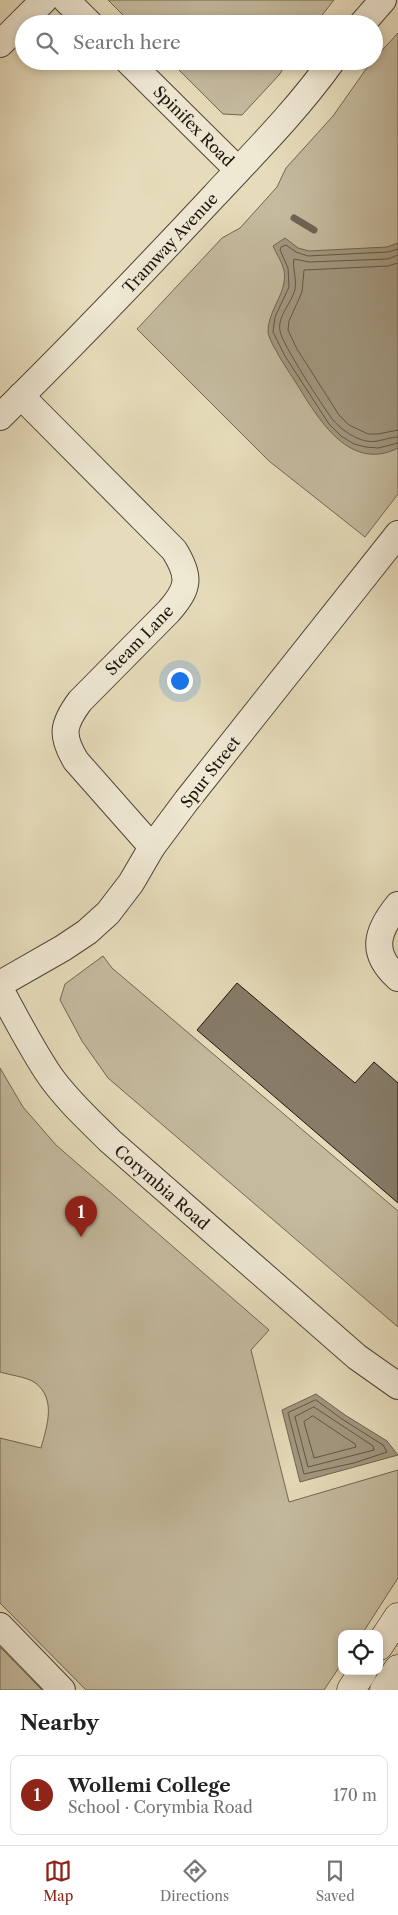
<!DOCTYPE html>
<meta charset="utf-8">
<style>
body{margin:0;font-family:"Libre Caslon Text",serif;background:#f2f2f2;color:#222}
.controls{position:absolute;right:15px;bottom:15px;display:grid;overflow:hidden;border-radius:10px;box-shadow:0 2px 8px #0003}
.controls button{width:45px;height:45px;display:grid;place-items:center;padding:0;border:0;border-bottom:1px solid #e0e0e0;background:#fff;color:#222;font:25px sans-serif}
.you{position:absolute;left:179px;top:680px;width:18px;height:18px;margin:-12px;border:4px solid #fff;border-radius:50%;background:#1a73e8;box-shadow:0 0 0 8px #1a73e833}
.badge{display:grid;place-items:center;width:32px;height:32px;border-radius:50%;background:#8f2418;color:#fff;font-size:16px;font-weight:700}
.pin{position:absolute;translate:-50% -41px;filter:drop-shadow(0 1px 2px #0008)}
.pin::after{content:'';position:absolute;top:26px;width:18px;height:15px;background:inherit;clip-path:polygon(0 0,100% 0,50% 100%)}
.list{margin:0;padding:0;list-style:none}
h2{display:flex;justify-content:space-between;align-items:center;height:65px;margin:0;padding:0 20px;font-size:21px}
h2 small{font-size:16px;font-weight:400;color:#767676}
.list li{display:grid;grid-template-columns:32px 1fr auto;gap:15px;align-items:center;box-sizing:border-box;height:80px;margin:0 10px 10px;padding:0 10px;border:1px solid #e0e0e0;border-radius:10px}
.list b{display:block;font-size:19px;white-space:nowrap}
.list p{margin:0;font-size:16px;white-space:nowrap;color:#767676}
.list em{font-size:16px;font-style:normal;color:#767676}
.icon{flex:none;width:28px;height:28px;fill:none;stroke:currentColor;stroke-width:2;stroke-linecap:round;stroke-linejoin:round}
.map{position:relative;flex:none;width:398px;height:1690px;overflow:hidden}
.search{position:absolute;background:#fff;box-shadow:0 2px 8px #0003;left:15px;right:15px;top:15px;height:55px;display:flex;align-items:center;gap:12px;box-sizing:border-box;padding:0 18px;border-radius:28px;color:#767676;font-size:19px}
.sheet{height:155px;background:#fff}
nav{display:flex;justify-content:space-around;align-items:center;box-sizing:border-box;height:70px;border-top:1px solid #e0e0e0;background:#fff;font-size:14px;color:#767676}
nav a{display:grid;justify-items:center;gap:2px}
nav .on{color:#8f2418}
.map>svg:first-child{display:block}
.green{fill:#c4ba9e;stroke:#716656}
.water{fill:#a29880;stroke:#6d6352}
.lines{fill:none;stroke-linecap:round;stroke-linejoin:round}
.shore{stroke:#605647;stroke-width:1}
.stream{stroke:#6d6352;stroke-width:7}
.building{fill:#867c68;stroke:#1e130e}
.street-casing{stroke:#504539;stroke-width:28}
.secondary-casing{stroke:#1e130e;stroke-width:29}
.street{stroke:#efe8d3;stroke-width:26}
.secondary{stroke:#efe8d3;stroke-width:28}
.labels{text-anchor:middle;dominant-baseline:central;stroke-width:5;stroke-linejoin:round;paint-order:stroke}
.street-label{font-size:16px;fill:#1e130e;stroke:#efe8d3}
</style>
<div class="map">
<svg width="398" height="1690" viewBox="0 0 398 1690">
<rect width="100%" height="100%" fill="#e6dcbb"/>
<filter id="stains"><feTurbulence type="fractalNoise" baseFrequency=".004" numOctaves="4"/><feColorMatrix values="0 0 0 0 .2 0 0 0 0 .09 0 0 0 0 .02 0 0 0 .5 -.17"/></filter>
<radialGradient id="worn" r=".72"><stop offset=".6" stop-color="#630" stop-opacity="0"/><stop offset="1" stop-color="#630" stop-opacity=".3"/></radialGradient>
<g class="green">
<path d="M 108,0 L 334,0 L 315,24 L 132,24 Z"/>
<path d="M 398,33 L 398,494 L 365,537 L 269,461 L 137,329 L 222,238 L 240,228 L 277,187 L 286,168 L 333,116 L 371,62 L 374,61 L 374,59 Z"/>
<path d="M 170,61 L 288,61 L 279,75 L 242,115 L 223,114 Z"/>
<path d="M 103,956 L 112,968 L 398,1211 L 398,1327 L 108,1078 L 82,1041 L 60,1000 L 65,984 Z"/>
<path d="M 0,1068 L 23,1107 L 56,1145 L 269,1330 L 251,1350 L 289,1502 L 398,1470 L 398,1578 L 362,1634 L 342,1634 L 342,1663 L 324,1690 L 86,1690 L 0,1603 L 0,1438 L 41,1448 C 47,1426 57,1398 34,1382 C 26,1377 10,1375 0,1372 Z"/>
<path d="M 0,1647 L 42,1690 L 0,1690 Z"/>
</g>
<g class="water">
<path d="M 285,238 L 298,248 L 309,251 L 387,247 L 398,243 L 398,448 C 347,474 315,413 293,378 C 287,369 269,342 268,332 C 268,309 288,293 284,270 C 282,262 276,253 273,246 Z"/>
<path d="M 316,1394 L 345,1415 L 387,1441 L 398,1455 L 300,1482 L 282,1410 Z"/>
</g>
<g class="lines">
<g class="shore">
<path d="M 398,249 L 388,252 L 308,256 L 296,252 L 286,245 L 281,247 L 280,250 L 288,268 L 289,287 L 275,317 L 273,332 L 285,356 L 329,424 L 341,436 L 354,444 L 366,447 L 378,448 L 398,443"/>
<path d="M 398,255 L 388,259 L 309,262 L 294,259 C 292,267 297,279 295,289 C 292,303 277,316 280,331 C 282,344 323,407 333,420 C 339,427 348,434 357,438 C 375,446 382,438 398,437"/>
<path d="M 398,263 L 388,266 L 304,270 L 302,292 L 289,321 L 288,330 L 297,349 L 339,415 L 349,425 L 368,434 L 378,434 L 398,430"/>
<path d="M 316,1400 L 342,1419 L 383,1445 L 387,1452 L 354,1463 L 304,1474 L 288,1413 Z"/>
<path d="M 314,1407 L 373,1446 L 374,1450 L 308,1467 L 295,1417 Z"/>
<path d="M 313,1416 L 355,1444 L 356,1447 L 314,1458 L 304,1422 Z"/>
</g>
<path class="stream" d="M 294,218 L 314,230"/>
</g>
<path class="building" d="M 237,983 L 355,1083 L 374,1062 L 398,1083 L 398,1203 L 197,1030 Z"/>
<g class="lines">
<defs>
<g id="street">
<path d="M 66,0 L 90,24"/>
<path d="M 362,24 L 383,0"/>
<path d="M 0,44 L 44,0"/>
<path d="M 128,61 L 238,170"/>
<path d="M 21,396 L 174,550 C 191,577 189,588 169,611 L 80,701 C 62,725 61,736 76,761 L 152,847"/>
<path d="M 0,417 C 73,345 144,271 214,196 C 255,152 297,110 332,61"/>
<path d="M 398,905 C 376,932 370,953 398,978"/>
<path d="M 0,984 L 63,948 L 87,932 L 108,913 L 131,883 L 152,847 L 187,800 L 398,534"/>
<path d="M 0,989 C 16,1018 31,1048 50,1076 C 67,1100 89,1120 110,1141 L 357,1357 L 398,1386"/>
<path d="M 0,1626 L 62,1690"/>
</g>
<g id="secondary">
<path d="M 379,1646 L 398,1617"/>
<path d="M 351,1690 L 363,1671"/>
<path d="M 384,1690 L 398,1669"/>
</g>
</defs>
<use href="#street" class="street-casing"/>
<use href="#secondary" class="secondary-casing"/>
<use href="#street" class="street"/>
<use href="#secondary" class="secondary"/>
</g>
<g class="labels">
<g class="street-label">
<text transform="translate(194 126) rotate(45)">Spinifex Road</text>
<text transform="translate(170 243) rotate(-47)">Tramway Avenue</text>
<text transform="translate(139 640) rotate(-46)">Steam Lane</text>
<text transform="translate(210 772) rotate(-52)">Spur Street</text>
<text transform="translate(162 1187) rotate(41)">Corymbia Road</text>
</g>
</g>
<rect width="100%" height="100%" filter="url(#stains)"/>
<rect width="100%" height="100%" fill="url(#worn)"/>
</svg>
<div class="controls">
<button><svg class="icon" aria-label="locate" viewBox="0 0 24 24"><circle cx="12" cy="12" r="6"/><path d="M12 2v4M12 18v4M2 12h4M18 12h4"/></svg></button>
</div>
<div class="you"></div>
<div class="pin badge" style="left:81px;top:1237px">1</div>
<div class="search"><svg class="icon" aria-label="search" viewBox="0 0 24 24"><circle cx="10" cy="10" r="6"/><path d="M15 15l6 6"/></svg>Search here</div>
</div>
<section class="sheet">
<h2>Nearby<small></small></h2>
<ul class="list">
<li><span class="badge">1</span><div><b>Wollemi College</b><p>School · Corymbia Road</p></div><em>170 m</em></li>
</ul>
</section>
<nav>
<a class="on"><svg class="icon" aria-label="map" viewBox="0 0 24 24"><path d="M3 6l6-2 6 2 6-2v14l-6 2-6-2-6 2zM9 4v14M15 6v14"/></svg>Map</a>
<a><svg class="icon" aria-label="directions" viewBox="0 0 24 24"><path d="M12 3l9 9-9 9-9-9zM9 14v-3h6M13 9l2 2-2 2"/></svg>Directions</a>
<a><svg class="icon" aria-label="saved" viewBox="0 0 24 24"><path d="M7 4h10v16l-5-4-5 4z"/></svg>Saved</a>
</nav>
